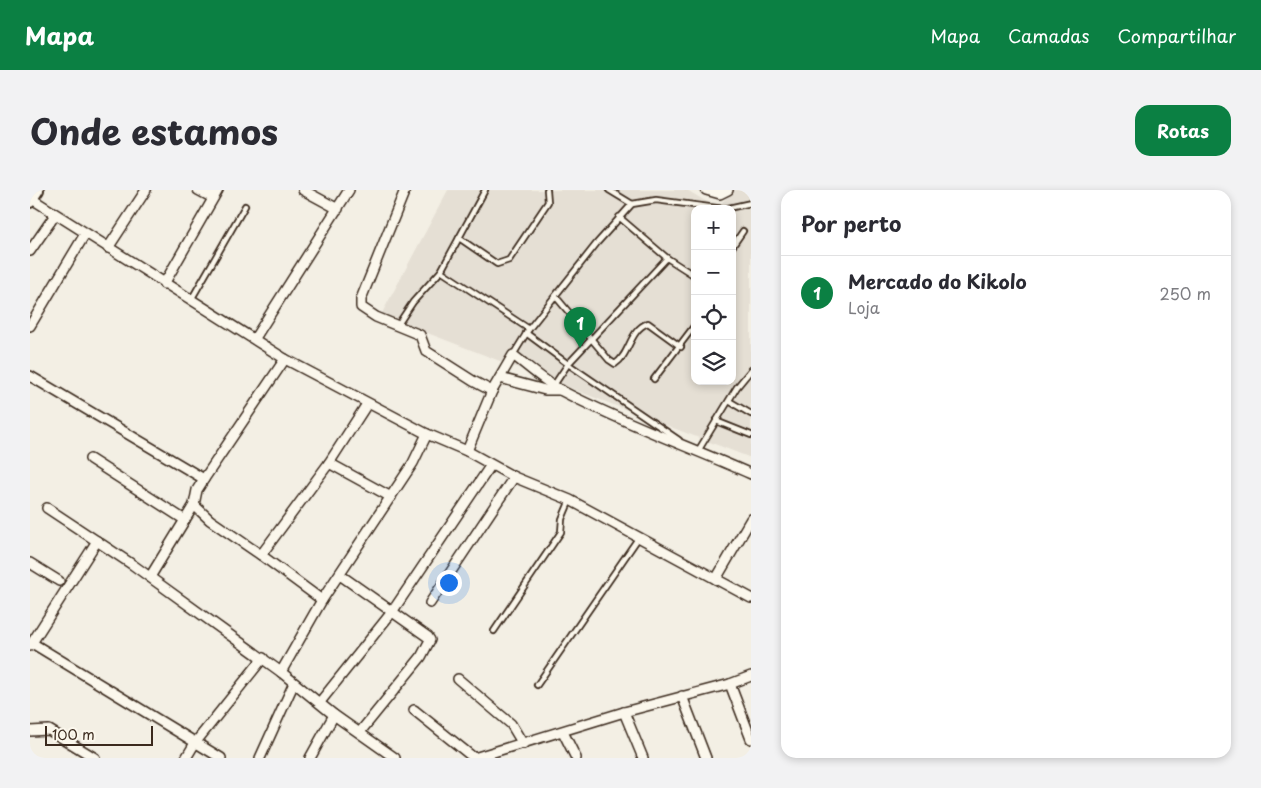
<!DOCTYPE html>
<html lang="pt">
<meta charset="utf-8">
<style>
body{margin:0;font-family:"Playpen Sans",sans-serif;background:#f2f2f3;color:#2b2b33}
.controls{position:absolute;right:15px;top:15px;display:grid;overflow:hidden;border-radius:10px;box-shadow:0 2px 8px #0003}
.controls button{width:45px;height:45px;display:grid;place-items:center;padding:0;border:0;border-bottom:1px solid #e1e1e2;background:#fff;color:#2b2b33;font:25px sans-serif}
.scale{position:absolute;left:15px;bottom:12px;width:108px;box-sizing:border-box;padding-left:5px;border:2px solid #3b2a1e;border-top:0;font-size:14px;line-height:18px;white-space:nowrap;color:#3b2a1e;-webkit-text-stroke:4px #fbf7ec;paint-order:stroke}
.you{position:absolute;left:418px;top:392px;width:18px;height:18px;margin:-12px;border:4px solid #fff;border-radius:50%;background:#1a73e8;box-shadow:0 0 0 8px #1a73e833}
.badge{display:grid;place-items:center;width:32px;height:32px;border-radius:50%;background:#0b8043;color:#fff;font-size:16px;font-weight:700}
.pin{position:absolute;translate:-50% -41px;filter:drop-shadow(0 1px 2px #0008)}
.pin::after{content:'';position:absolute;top:26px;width:18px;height:15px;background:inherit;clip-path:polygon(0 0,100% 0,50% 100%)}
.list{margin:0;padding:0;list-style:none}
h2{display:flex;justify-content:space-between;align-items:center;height:65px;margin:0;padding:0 20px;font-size:21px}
h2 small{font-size:16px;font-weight:400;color:#7c7c81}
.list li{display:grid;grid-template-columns:32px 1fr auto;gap:15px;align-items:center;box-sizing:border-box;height:75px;padding:0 20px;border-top:1px solid #e1e1e2}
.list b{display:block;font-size:19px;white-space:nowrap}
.list p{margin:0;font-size:16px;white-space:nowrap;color:#7c7c81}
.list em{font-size:16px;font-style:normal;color:#7c7c81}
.icon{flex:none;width:28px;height:28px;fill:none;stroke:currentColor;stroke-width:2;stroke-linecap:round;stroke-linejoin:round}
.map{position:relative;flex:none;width:721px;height:568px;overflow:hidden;border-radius:15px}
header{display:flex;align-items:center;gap:30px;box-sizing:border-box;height:70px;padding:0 25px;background:#0b8043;color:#fff}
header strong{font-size:24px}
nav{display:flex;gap:28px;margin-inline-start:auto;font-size:18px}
.intro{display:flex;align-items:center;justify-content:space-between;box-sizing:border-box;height:120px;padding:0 30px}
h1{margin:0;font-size:35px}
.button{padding:12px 22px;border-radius:15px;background:#0b8043;color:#fff;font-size:18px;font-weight:700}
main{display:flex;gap:30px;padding:0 30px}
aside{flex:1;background:#fff;border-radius:15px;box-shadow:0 2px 8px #0003}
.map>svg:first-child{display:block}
.built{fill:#e5dfd4;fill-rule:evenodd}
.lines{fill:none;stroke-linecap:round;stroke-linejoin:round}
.service-casing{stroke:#3b2a1e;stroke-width:8}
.minor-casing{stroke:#3b2a1e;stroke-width:12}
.tertiary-casing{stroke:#3b2a1e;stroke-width:14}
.service{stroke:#fbf7ec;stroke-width:4.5}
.minor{stroke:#fbf7ec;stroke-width:9}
.tertiary{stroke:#fbf7ec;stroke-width:10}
</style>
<header>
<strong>Mapa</strong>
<nav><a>Mapa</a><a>Camadas</a><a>Compartilhar</a></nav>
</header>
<div class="intro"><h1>Onde estamos</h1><a class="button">Rotas</a></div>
<main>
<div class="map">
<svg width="721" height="568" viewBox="0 0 721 568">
<rect width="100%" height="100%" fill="#f3efe4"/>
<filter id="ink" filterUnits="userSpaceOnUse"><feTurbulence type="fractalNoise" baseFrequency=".02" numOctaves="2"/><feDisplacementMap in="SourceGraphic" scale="10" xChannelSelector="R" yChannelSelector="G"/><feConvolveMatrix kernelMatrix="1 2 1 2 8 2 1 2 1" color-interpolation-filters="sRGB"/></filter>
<g filter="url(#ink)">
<path class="built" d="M 418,0 L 657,0 L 687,18 L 704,0 L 721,0 L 721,268 L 351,125 ZM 665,19 L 702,19 L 702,191 L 665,191 Z"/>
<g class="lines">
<defs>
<g id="service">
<path d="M 579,0 L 602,14"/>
<path d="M 589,27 L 637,68 L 665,86"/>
<path d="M 429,48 L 467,74 L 479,70 L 518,12 L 517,0"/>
<path d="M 702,57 L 713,41"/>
<path d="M 411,81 L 499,139"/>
<path d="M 526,107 L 579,170 L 585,174 C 600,165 599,140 618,133 L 651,157"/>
<path d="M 161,110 L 215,16"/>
<path d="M 367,136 L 383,112 L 411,81 L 455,0"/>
<path d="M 496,143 L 538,174 L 649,250"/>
<path d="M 483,165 L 499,139 L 567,53 L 602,14 L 626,10 L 694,19 L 721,13"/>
<path d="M 624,189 L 665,135"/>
<path d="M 524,195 L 538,174 L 637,68"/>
<path d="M 699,211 L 721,224"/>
<path d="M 686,231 L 721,245"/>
<path d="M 668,261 L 707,197 L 721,180"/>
<path d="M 464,441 L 531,342 L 532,329 L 540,310"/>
<path d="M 507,495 L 609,347"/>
</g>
<g id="minor">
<path d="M 168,0 L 183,8"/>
<path d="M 273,0 L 308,19"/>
<path d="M 375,0 L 331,109 L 331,117 L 346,127 L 390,145 L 396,161 L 443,191 L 462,201"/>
<path d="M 676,0 L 690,4 L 698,0"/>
<path d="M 2,9 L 255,169 L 397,244 L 437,261 L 484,287 L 540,310 L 721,408"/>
<path d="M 78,58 L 116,0"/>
<path d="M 0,61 L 25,25"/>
<path d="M 134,94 L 188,0"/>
<path d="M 0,136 L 55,44"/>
<path d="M 225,148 L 319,0"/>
<path d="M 255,169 L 174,289 L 167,300 L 164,315 L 180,330 L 231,365 L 292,410"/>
<path d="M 0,186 L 174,289"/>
<path d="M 470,188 L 515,200 L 531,200"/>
<path d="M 437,261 L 462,201 L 483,165 C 499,177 515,192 532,201 C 593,233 658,256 721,284"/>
<path d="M 60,269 L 155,330"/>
<path d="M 299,273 L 361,307"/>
<path d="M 17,318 L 103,375 L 251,482 L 304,525 L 365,568"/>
<path d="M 231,365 L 299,273 L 337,214"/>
<path d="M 0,373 L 29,391"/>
<path d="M 310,385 L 398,447 L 400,450 L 391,467 L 330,542"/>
<path d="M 120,387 L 164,315"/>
<path d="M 686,389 L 721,329"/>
<path d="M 400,413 L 484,287"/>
<path d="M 2,453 L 191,568"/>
<path d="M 0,456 L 67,351"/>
<path d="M 251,482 L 292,410 L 383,273 L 397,244"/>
<path d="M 428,489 L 481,534 L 493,554"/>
<path d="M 700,494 L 721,549"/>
<path d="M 652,506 L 676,568"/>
<path d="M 290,512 L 362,422 L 461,275"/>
<path d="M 384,520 L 444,568"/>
<path d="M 594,522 L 613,568"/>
<path d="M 0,541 L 19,540 L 65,568"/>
<path d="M 533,542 L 546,568"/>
<path d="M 156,568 L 165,553 L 233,468"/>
<path d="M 230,568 L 264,493"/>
<path d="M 280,568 L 304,525"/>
<path d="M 444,568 L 594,522 L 700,494 L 721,486"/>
</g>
<path id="tertiary" d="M 0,12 L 8,0"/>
</defs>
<use href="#service" class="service-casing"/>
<use href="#minor" class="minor-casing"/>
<use href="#tertiary" class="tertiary-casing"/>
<use href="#service" class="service"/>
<use href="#minor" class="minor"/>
<use href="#tertiary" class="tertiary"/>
</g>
</g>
</svg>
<div class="controls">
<button>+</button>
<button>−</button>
<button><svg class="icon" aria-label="locate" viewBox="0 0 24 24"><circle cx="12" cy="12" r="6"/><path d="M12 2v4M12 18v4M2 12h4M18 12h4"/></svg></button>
<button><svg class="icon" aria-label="layers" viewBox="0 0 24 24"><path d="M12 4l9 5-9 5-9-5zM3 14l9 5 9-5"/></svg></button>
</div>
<div class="scale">100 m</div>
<div class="you"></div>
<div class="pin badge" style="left:550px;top:158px">1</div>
</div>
<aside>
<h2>Por perto<small></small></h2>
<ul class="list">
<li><span class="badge">1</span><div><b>Mercado do Kikolo</b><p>Loja</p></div><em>250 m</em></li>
</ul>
</aside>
</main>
